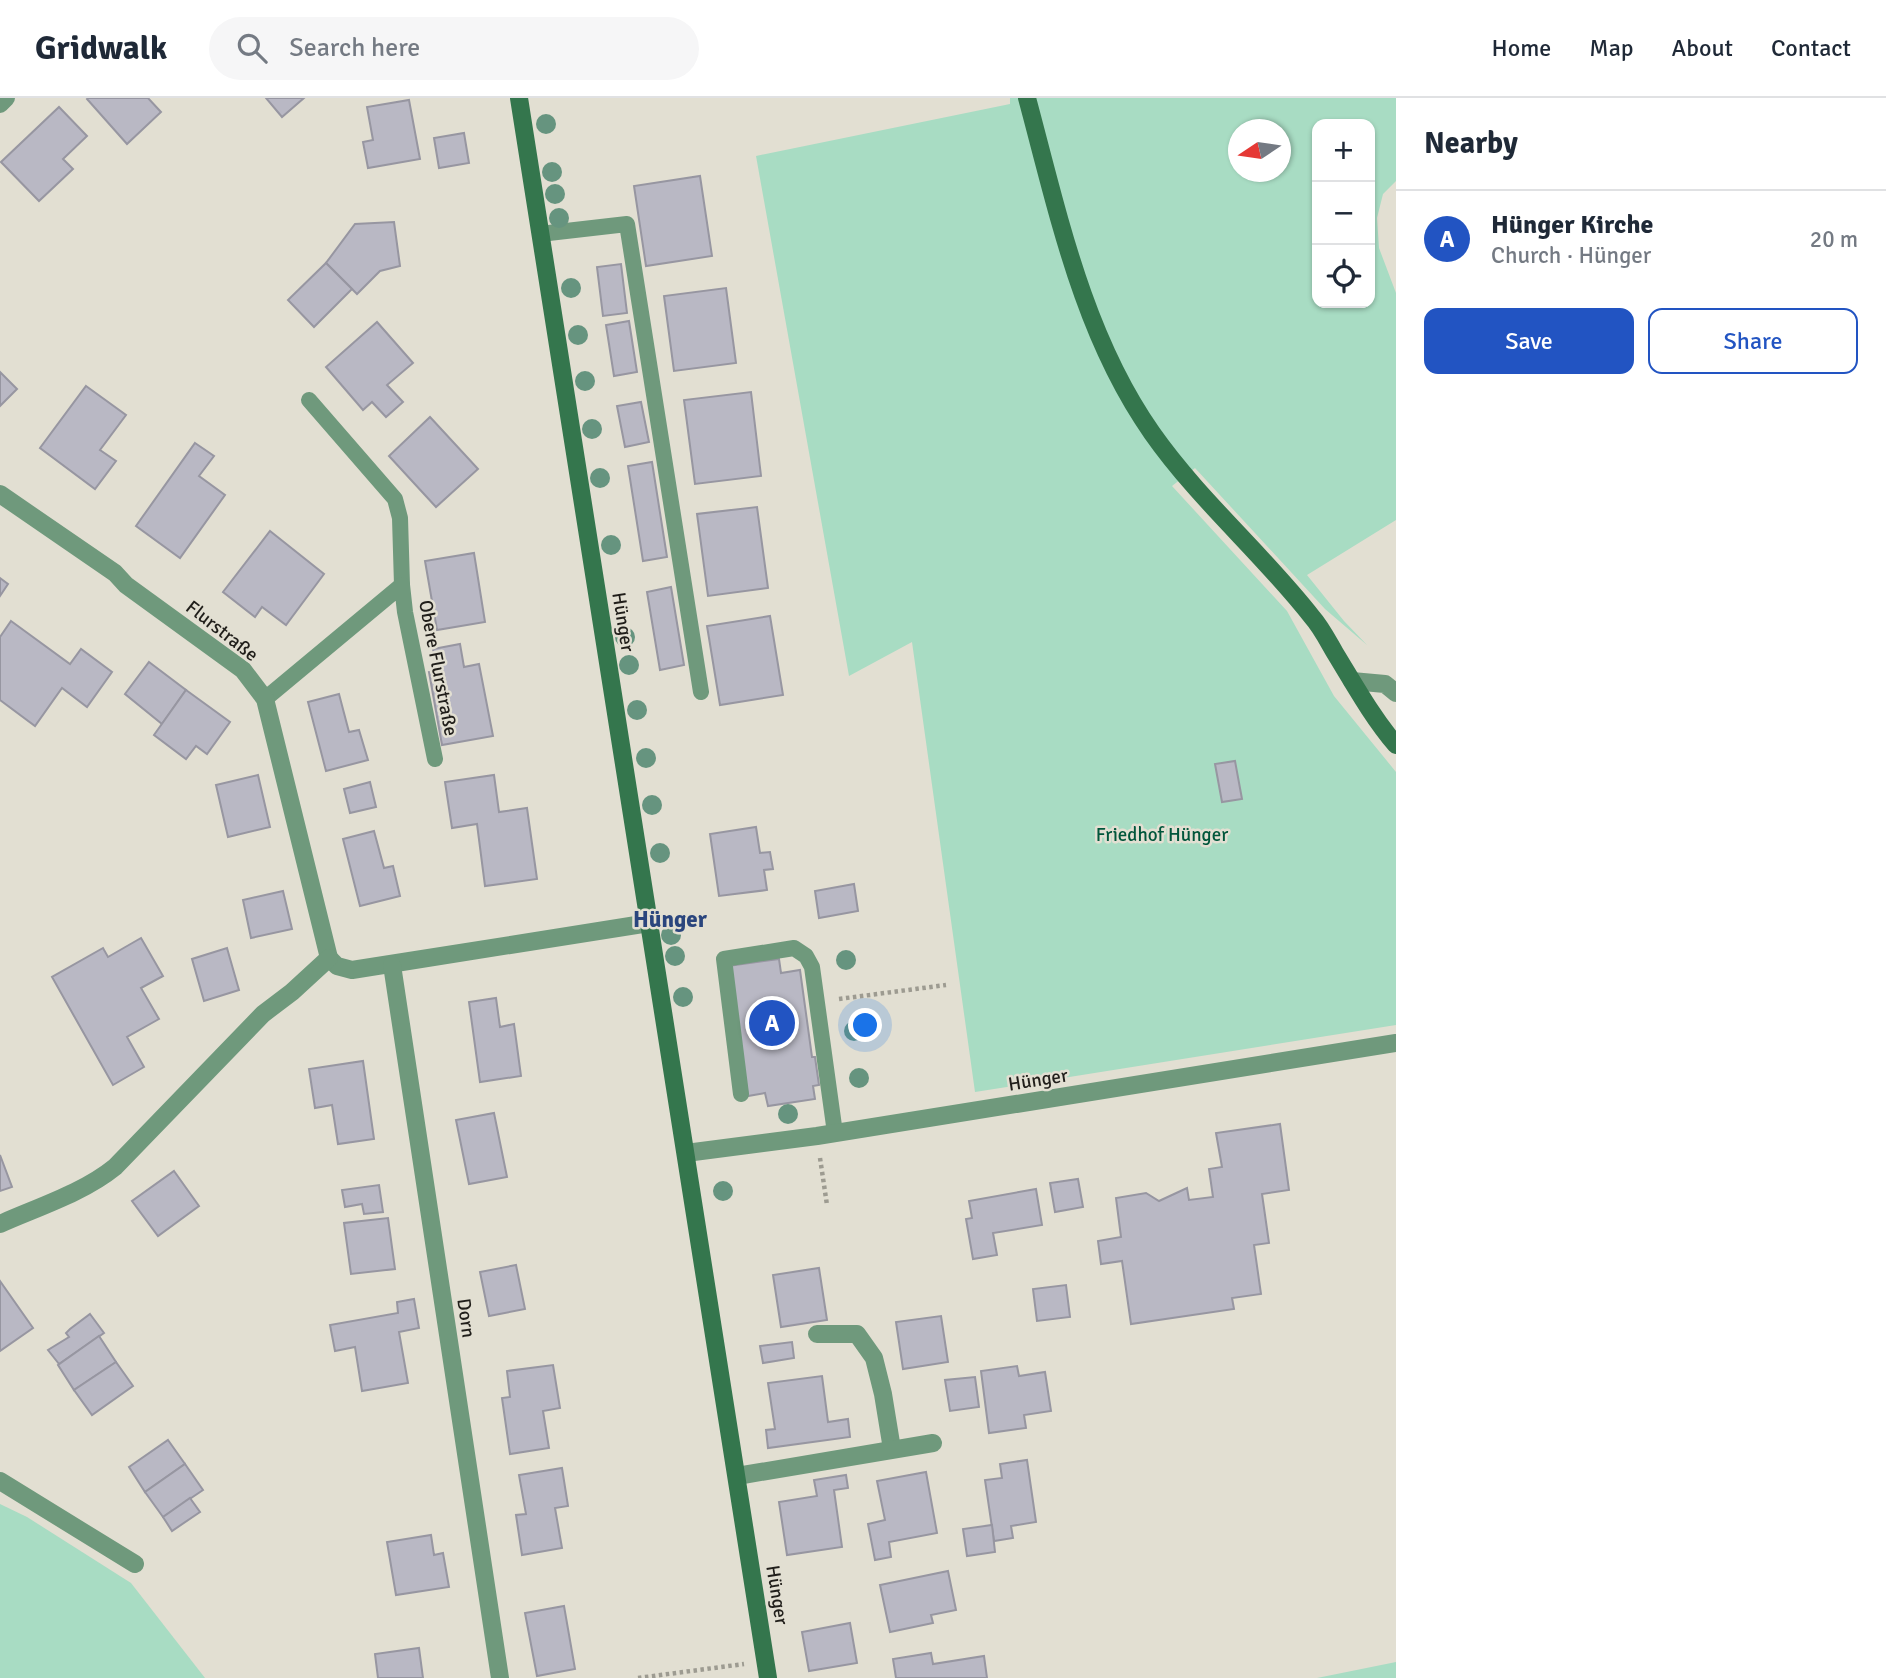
<!DOCTYPE html>
<meta charset="utf-8">
<style>
body{margin:0;font-family:Signika,sans-serif;background:#f6f6f7;color:#1f2937}
.controls{position:absolute;right:21px;top:21px;display:grid;overflow:hidden;border-radius:14px;box-shadow:0 2px 5px #0004}
.controls button{width:63px;height:63px;display:grid;place-items:center;padding:0;border:0;border-bottom:2px solid #e0e1e3;background:#fff;color:#1f2937;font:35px sans-serif}
.compass{position:absolute;left:1228px;top:21px;width:63px;height:63px;border-radius:50%;background:#fff;box-shadow:0 2px 5px #0004;rotate:257deg}
.you{position:absolute;left:866px;top:928px;width:24px;height:24px;margin:-18px;border:5px solid #fff;border-radius:50%;background:#1a73e8;box-shadow:0 0 0 10px #1a73e833}
.badge{display:grid;place-items:center;width:46px;height:46px;border-radius:50%;background:#2254c2;color:#fff;font-size:23px;font-weight:700}
.pin{position:absolute;translate:-50% -50%;border:4px solid #fff;box-shadow:0 2px 7px #0006}
.list{margin:0;padding:0;list-style:none}
h2{display:flex;justify-content:space-between;align-items:center;height:91px;margin:0;padding:0 28px;font-size:30px}
h2 small{font-size:23px;font-weight:400;color:#747a83}
.list li{display:grid;grid-template-columns:46px 1fr auto;gap:21px;align-items:center;box-sizing:border-box;height:98px;padding:0 28px;border-top:2px solid #e0e1e3}
.list b{display:block;font-size:26px;white-space:nowrap}
.list p{margin:0;font-size:23px;white-space:nowrap;color:#747a83}
.list em{font-size:23px;font-style:normal;color:#747a83}
.actions{display:flex;gap:14px;padding:21px 28px}
.actions a{flex:1;padding:16px 0;border:2px solid #2254c2;border-radius:14px;text-align:center;font-size:24px;color:#2254c2}
.actions .main{background:#2254c2;color:#fff}
.icon{flex:none;width:38px;height:38px;fill:none;stroke:currentColor;stroke-width:2;stroke-linecap:round;stroke-linejoin:round}
.map{position:relative;flex:none;width:1396px;height:1580px;overflow:hidden}
header{display:flex;align-items:center;gap:42px;box-sizing:border-box;height:98px;padding:0 35px;background:#fff;border-bottom:2px solid #e0e1e3}
header strong{font-size:33px}
nav{display:flex;gap:38px;margin-inline-start:auto;font-size:24px}
.search{width:490px;height:63px;background:#f6f6f7;display:flex;align-items:center;gap:18px;box-sizing:border-box;padding:0 24px;border-radius:38px;color:#747a83;font-size:26px}
main{display:flex}
aside{flex:1;background:#fff}
.map>svg:first-child{display:block}
.green{fill:#a8dcc3;fill-rule:evenodd}
.building{fill:#b9b8c4;stroke:#9796a1;stroke-width:2}
.lines{fill:none;stroke-linecap:round;stroke-linejoin:round}
.path{stroke:#9d9b91;stroke-width:4.5;stroke-dasharray:3.5 3.5;stroke-linecap:butt}
.lane{stroke:#6f997c;stroke-width:16}
.street{stroke:#6f997c;stroke-width:18}
.secondary{stroke:#34764d;stroke-width:18}
.tree{fill:#66947f}
.labels{text-anchor:middle;dominant-baseline:central;stroke-width:5;stroke-linejoin:round;paint-order:stroke}
.street-label{font-size:19px;fill:#201e1a;stroke:#e2dfd2}
.park-label{font-size:19px;fill:#00563b;stroke:#e2dfd2}
.quarter-label{font-size:23px;font-weight:bold;fill:#2a457d;stroke:#e2dfd2}
</style>
<header>
<strong>Gridwalk</strong>
<div class="search"><svg class="icon" aria-label="search" viewBox="0 0 24 24"><circle cx="10" cy="10" r="6"/><path d="M15 15l6 6"/></svg>Search here</div>
<nav><a>Home</a><a>Map</a><a>About</a><a>Contact</a></nav>
</header>
<main>
<div class="map">
<svg width="1396" height="1580" viewBox="0 0 1396 1580">
<rect width="100%" height="100%" fill="#e2dfd2"/>
<g class="green">
<path d="M 1010,0 L 1396,0 L 1396,83 L 1383,96 L 1377,120 L 1379,150 L 1396,195 L 1396,422 L 1307,477 L 1344,523 L 1367,547 L 1325,511 L 1195,370 L 1172,388 L 1287,513 L 1334,598 L 1396,674 L 1396,927 L 975,994 L 912,544 L 849,578 L 756,58 L 1010,6 ZM 1317,26 L 1370,26 L 1370,205 L 1317,205 ZM 1238,32 L 1280,32 L 1280,74 L 1238,74 Z"/>
<path d="M 0,1406 L 27,1419 L 131,1485 L 205,1580 L 0,1580 Z"/>
<path d="M 1396,1564 L 1396,1580 L 1317,1580 Z"/>
</g>
<g class="building">
<path d="M 88,0 L 148,0 L 161,14 L 127,46 L 87,1 Z"/>
<path d="M 266,0 L 304,0 L 282,19 Z"/>
<path d="M 409,2 L 420,61 L 368,70 L 363,44 L 373,42 L 367,9 Z"/>
<path d="M 59,9 L 87,38 L 63,61 L 73,71 L 39,103 L 1,64 Z"/>
<path d="M 464,35 L 469,65 L 439,70 L 434,40 Z"/>
<path d="M 700,78 L 712,158 L 646,168 L 634,88 Z"/>
<path d="M 394,124 L 400,168 L 380,173 L 357,196 L 326,165 L 355,126 Z"/>
<path d="M 326,165 L 352,191 L 314,229 L 288,202 Z"/>
<path d="M 621,166 L 627,215 L 603,218 L 597,169 Z"/>
<path d="M 726,190 L 736,265 L 674,273 L 664,198 Z"/>
<path d="M 629,223 L 637,274 L 614,278 L 606,227 Z"/>
<path d="M 377,224 L 413,265 L 387,287 L 403,304 L 386,319 L 372,304 L 363,312 L 326,269 Z"/>
<path d="M 0,274 L 17,291 L 0,308 Z"/>
<path d="M 86,288 L 126,317 L 100,352 L 116,363 L 95,391 L 40,350 Z"/>
<path d="M 751,294 L 761,378 L 695,386 L 684,302 Z"/>
<path d="M 641,304 L 649,344 L 625,349 L 617,308 Z"/>
<path d="M 430,319 L 478,371 L 436,409 L 389,358 Z"/>
<path d="M 195,345 L 214,358 L 199,378 L 225,397 L 180,460 L 136,428 Z"/>
<path d="M 652,364 L 667,459 L 643,463 L 628,368 Z"/>
<path d="M 757,409 L 768,490 L 708,498 L 697,416 Z"/>
<path d="M 270,433 L 324,476 L 286,527 L 262,509 L 255,519 L 223,494 Z"/>
<path d="M 474,455 L 485,524 L 437,532 L 425,463 Z"/>
<path d="M 0,480 L 8,486 L 0,498 Z"/>
<path d="M 671,489 L 684,567 L 660,572 L 647,494 Z"/>
<path d="M 770,518 L 783,597 L 720,607 L 707,528 Z"/>
<path d="M 11,523 L 70,566 L 81,551 L 112,574 L 87,609 L 62,590 L 35,628 L 0,602 L 0,539 Z"/>
<path d="M 460,546 L 464,569 L 479,566 L 493,638 L 442,647 L 429,574 L 437,573 L 433,551 Z"/>
<path d="M 149,564 L 186,592 L 162,626 L 125,596 Z"/>
<path d="M 186,592 L 230,624 L 207,656 L 196,648 L 186,661 L 154,637 Z"/>
<path d="M 339,596 L 349,634 L 359,632 L 368,662 L 326,673 L 308,604 Z"/>
<path d="M 1235,663 L 1242,701 L 1222,704 L 1215,666 Z"/>
<path d="M 258,677 L 270,729 L 228,739 L 216,687 Z"/>
<path d="M 494,677 L 499,714 L 527,710 L 537,781 L 485,788 L 477,726 L 452,730 L 445,684 Z"/>
<path d="M 370,684 L 376,709 L 350,715 L 344,691 Z"/>
<path d="M 756,729 L 760,755 L 770,754 L 773,771 L 764,772 L 767,792 L 719,798 L 710,736 Z"/>
<path d="M 374,733 L 384,770 L 393,768 L 400,798 L 360,808 L 343,741 Z"/>
<path d="M 854,786 L 858,813 L 819,820 L 815,793 Z"/>
<path d="M 283,793 L 292,831 L 251,840 L 243,802 Z"/>
<path d="M 141,840 L 163,878 L 141,890 L 159,921 L 127,939 L 144,969 L 113,987 L 52,879 L 103,850 L 108,859 Z"/>
<path d="M 227,850 L 239,892 L 204,903 L 192,861 Z"/>
<path d="M 779,861 L 781,875 L 800,872 L 812,959 L 815,959 L 819,987 L 813,988 L 815,1001 L 768,1008 L 765,995 L 748,998 L 728,868 Z"/>
<path d="M 496,900 L 500,929 L 514,926 L 521,978 L 480,984 L 469,904 Z"/>
<path d="M 363,963 L 374,1041 L 338,1046 L 332,1007 L 315,1010 L 309,971 Z"/>
<path d="M 494,1015 L 507,1079 L 469,1086 L 456,1022 Z"/>
<path d="M 1280,1026 L 1289,1092 L 1262,1096 L 1269,1145 L 1254,1147 L 1261,1196 L 1232,1200 L 1234,1211 L 1131,1226 L 1122,1163 L 1101,1166 L 1098,1143 L 1121,1139 L 1116,1100 L 1146,1095 L 1159,1103 L 1187,1090 L 1189,1102 L 1213,1099 L 1209,1071 L 1222,1069 L 1216,1035 Z"/>
<path d="M 0,1057 L 12,1089 L 0,1093 Z"/>
<path d="M 174,1073 L 199,1108 L 158,1138 L 132,1103 Z"/>
<path d="M 1078,1081 L 1083,1109 L 1055,1114 L 1050,1085 Z"/>
<path d="M 379,1087 L 383,1114 L 364,1116 L 362,1106 L 345,1109 L 342,1092 Z"/>
<path d="M 1036,1091 L 1042,1127 L 993,1135 L 997,1157 L 973,1161 L 966,1121 L 972,1120 L 969,1103 Z"/>
<path d="M 388,1120 L 395,1171 L 351,1176 L 344,1125 Z"/>
<path d="M 516,1167 L 525,1211 L 489,1218 L 480,1174 Z"/>
<path d="M 819,1170 L 827,1222 L 781,1229 L 773,1177 Z"/>
<path d="M 0,1183 L 33,1230 L 0,1253 Z"/>
<path d="M 1066,1187 L 1070,1219 L 1037,1223 L 1033,1191 Z"/>
<path d="M 414,1201 L 419,1230 L 399,1234 L 408,1285 L 362,1293 L 355,1249 L 335,1253 L 330,1227 L 398,1215 L 397,1204 Z"/>
<path d="M 90,1216 L 104,1235 L 59,1266 L 48,1252 L 69,1239 L 66,1235 L 70,1231 Z"/>
<path d="M 941,1218 L 948,1264 L 903,1271 L 896,1224 Z"/>
<path d="M 99,1238 L 116,1264 L 74,1292 L 58,1267 Z"/>
<path d="M 792,1244 L 794,1260 L 763,1265 L 760,1248 Z"/>
<path d="M 116,1264 L 133,1288 L 92,1317 L 74,1292 Z"/>
<path d="M 553,1267 L 560,1310 L 543,1313 L 549,1350 L 510,1356 L 502,1300 L 510,1299 L 507,1273 Z"/>
<path d="M 1017,1268 L 1019,1278 L 1045,1274 L 1051,1313 L 1024,1317 L 1026,1330 L 989,1335 L 981,1273 Z"/>
<path d="M 822,1278 L 828,1324 L 848,1321 L 850,1339 L 768,1350 L 766,1332 L 775,1331 L 768,1285 Z"/>
<path d="M 975,1279 L 979,1309 L 950,1313 L 945,1282 Z"/>
<path d="M 168,1342 L 185,1366 L 145,1394 L 129,1369 Z"/>
<path d="M 1027,1362 L 1036,1424 L 1011,1428 L 1013,1440 L 994,1443 L 985,1382 L 1002,1380 L 1000,1366 Z"/>
<path d="M 185,1366 L 203,1392 L 163,1419 L 145,1394 Z"/>
<path d="M 562,1370 L 568,1408 L 555,1410 L 562,1450 L 522,1457 L 516,1417 L 526,1416 L 519,1377 Z"/>
<path d="M 926,1374 L 937,1435 L 889,1444 L 891,1459 L 875,1462 L 868,1426 L 885,1422 L 877,1383 Z"/>
<path d="M 846,1377 L 848,1390 L 834,1392 L 842,1449 L 787,1457 L 779,1404 L 817,1398 L 814,1382 Z"/>
<path d="M 190,1400 L 200,1414 L 172,1433 L 163,1419 Z"/>
<path d="M 992,1427 L 995,1454 L 967,1458 L 963,1431 Z"/>
<path d="M 431,1437 L 434,1457 L 443,1455 L 449,1489 L 396,1497 L 387,1444 Z"/>
<path d="M 948,1473 L 956,1512 L 931,1517 L 933,1525 L 890,1534 L 880,1487 Z"/>
<path d="M 564,1508 L 575,1571 L 537,1578 L 525,1515 Z"/>
<path d="M 850,1525 L 857,1565 L 809,1573 L 802,1534 Z"/>
<path d="M 419,1550 L 423,1580 L 378,1580 L 375,1556 Z"/>
<path d="M 931,1555 L 933,1566 L 984,1558 L 987,1580 L 896,1580 L 893,1561 Z"/>
</g>
<g class="lines">
<g class="path">
<path d="M 839,901 L 946,887"/>
<path d="M 820,1060 L 827,1107"/>
<path d="M 638,1580 L 744,1566"/>
</g>
<g class="lane">
<path d="M 540,136 L 627,126 L 701,594"/>
<path d="M 309,302 L 395,401 L 400,420 L 402,487"/>
<path d="M 265,601 L 402,487 L 405,514 L 435,661"/>
<path d="M 741,996 L 724,861 L 794,850 L 806,858 L 812,869 L 835,1035"/>
</g>
<g class="street">
<path d="M 0,6 L 6,0"/>
<path d="M 0,396 L 115,475 L 126,487 L 243,572 L 265,601 L 329,860"/>
<path d="M 1352,583 L 1385,586 L 1396,595"/>
<path d="M 329,860 L 337,868 L 352,872 L 649,825"/>
<path d="M 392,867 L 500,1580"/>
<path d="M 686,1055 L 817,1038 L 1396,945"/>
<path d="M 0,1126 C 38,1109 83,1095 115,1069 L 263,916 L 292,894 L 329,860"/>
<path d="M 817,1236 L 857,1236 L 874,1260 L 883,1296 L 892,1351"/>
<path d="M 737,1378 L 933,1345"/>
<path d="M 0,1383 L 135,1466"/>
</g>
<g class="secondary">
<path d="M 519,0 L 768,1580"/>
<path d="M 1027,0 C 1058,115 1083,237 1152,335 C 1199,402 1262,455 1312,519 C 1321,529 1328,543 1335,555 C 1354,586 1372,619 1396,647"/>
</g>
</g>
<g class="tree">
<circle cx="546" cy="26" r="10"/>
<circle cx="552" cy="74" r="10"/>
<circle cx="555" cy="96" r="10"/>
<circle cx="559" cy="120" r="10"/>
<circle cx="571" cy="190" r="10"/>
<circle cx="578" cy="237" r="10"/>
<circle cx="585" cy="283" r="10"/>
<circle cx="592" cy="331" r="10"/>
<circle cx="600" cy="380" r="10"/>
<circle cx="611" cy="447" r="10"/>
<circle cx="625" cy="539" r="10"/>
<circle cx="629" cy="567" r="10"/>
<circle cx="637" cy="612" r="10"/>
<circle cx="646" cy="660" r="10"/>
<circle cx="652" cy="707" r="10"/>
<circle cx="660" cy="755" r="10"/>
<circle cx="671" cy="837" r="10"/>
<circle cx="675" cy="858" r="10"/>
<circle cx="846" cy="862" r="10"/>
<circle cx="683" cy="899" r="10"/>
<circle cx="854" cy="933" r="10"/>
<circle cx="859" cy="980" r="10"/>
<circle cx="788" cy="1016" r="10"/>
<circle cx="723" cy="1093" r="10"/>
</g>
<g class="labels">
<g class="street-label">
<text transform="translate(623 524) rotate(81)">Hünger</text>
<text transform="translate(222 533) rotate(38)">Flurstraße</text>
<text transform="translate(438 570) rotate(79)">Obere Flurstraße</text>
<text transform="translate(1038 982) rotate(-9)">Hünger</text>
<text transform="translate(466 1220) rotate(82)">Dorn</text>
<text transform="translate(777 1497) rotate(81)">Hünger</text>
</g>
<g class="park-label">
<text x="1162" y="737">Friedhof Hünger</text>
</g>
<g class="quarter-label">
<text x="670" y="821">Hünger</text>
</g>
</g>
</svg>
<div class="controls">
<button>+</button>
<button>−</button>
<button><svg class="icon" aria-label="locate" viewBox="0 0 24 24"><circle cx="12" cy="12" r="6"/><path d="M12 2v4M12 18v4M2 12h4M18 12h4"/></svg></button>
</div>
<svg class="compass" viewBox="-18 -18 36 36"><path d="M0-13l5 13h-10z" fill="#e53935"/><path d="M0 13l5-13h-10z" fill="#747a83"/></svg>
<div class="you"></div>
<div class="pin badge" style="left:772px;top:925px">A</div>
</div>
<aside>
<h2>Nearby<small></small></h2>
<ul class="list">
<li><span class="badge">A</span><div><b>Hünger Kirche</b><p>Church · Hünger</p></div><em>20 m</em></li>
</ul>
<div class="actions"><a class="main">Save</a><a>Share</a></div>
</aside>
</main>
